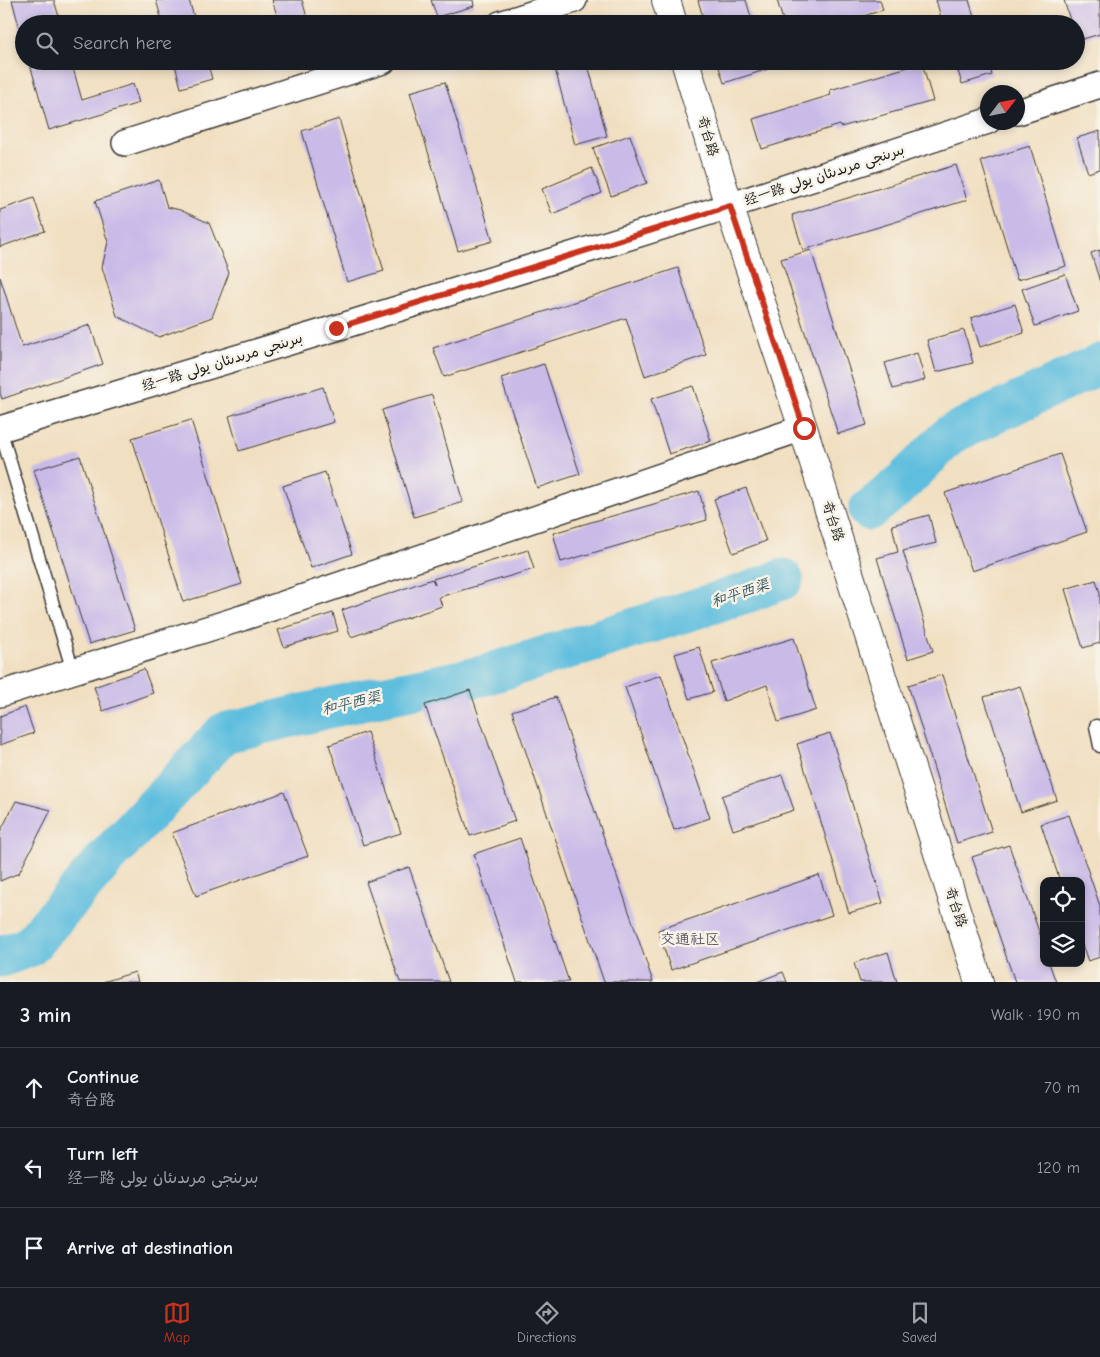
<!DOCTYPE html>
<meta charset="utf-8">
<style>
body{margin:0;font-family:"Comic Neue","Playpen Sans Arabic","LXGW WenKai TC",sans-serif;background:#242831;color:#f1f3f6}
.controls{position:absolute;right:15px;bottom:15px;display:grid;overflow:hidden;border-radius:10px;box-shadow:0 2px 8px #0003}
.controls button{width:45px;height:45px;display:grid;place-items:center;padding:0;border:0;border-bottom:1px solid #363941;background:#171b24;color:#f1f3f6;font:25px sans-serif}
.compass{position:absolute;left:980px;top:85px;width:45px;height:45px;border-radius:50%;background:#171b24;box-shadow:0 2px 8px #0003;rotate:58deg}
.stop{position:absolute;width:15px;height:15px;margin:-11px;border:4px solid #c8321e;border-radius:50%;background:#fff}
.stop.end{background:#c8321e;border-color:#fff;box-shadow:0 1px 5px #0008}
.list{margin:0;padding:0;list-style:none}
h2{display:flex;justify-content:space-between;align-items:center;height:65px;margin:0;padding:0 20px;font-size:21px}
h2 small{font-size:16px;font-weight:400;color:#9ea1a6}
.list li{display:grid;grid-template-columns:32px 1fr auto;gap:15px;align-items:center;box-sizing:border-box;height:80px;padding:0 20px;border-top:1px solid #363941}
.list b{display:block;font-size:19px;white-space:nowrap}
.list p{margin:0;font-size:16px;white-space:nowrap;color:#9ea1a6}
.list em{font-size:16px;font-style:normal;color:#9ea1a6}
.icon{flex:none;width:28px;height:28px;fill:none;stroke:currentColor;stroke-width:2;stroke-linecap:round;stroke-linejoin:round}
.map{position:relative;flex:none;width:1100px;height:982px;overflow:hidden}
.search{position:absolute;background:#171b24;box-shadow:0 2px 8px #0003;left:15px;right:15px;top:15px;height:55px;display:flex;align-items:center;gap:12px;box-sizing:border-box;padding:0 18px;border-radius:28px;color:#9ea1a6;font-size:19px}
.sheet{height:305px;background:#171b24}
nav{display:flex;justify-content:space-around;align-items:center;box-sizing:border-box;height:70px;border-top:1px solid #363941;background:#171b24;font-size:14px;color:#9ea1a6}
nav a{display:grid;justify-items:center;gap:2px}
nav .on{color:#c8321e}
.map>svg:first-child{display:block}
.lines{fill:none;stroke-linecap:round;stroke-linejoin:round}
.river{stroke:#5fbede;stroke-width:41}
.building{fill:#c9bae8}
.service-casing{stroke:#3c3935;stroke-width:15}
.minor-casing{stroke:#3c3935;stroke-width:28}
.tertiary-casing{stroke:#3c3935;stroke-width:30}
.service{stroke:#fff;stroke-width:12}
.minor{stroke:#fff;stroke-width:25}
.tertiary{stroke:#fff;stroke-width:28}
.route{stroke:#c8321e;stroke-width:6}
.labels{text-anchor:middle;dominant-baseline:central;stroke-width:5;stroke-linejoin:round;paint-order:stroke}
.street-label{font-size:14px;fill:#1c1c1c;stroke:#f7f3e8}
.water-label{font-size:15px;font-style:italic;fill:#335560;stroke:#f7f3e8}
.neighbourhood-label{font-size:15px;fill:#595363;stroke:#f7f3e8}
</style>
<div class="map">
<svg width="1100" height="982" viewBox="0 0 1100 982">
<rect width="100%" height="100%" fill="#f7f3e8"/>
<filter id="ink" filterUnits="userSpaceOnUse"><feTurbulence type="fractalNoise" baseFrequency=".02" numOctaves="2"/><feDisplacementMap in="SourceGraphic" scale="10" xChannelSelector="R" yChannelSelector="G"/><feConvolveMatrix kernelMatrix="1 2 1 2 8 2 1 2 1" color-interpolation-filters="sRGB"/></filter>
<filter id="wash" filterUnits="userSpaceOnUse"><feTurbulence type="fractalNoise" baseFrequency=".0096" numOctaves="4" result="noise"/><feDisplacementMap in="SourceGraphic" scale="20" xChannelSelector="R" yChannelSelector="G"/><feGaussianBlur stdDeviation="1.12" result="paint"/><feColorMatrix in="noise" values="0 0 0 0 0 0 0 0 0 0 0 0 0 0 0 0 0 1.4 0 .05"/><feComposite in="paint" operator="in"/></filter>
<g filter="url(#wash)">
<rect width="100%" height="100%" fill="#f1dfc1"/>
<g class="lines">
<g class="river">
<path d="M 869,510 L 899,486 L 951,434 L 1100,364"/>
<path d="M 0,957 L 29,947 L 106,858 L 224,733 L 371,698 L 482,676 L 749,592 L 783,579"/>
</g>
</g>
<g id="blocks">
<g class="building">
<path d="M 12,0 L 54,0 L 61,24 L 24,24 L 23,41 Z"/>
<path d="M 156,0 L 189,0 L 196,24 L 163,24 Z"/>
<path d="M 272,0 L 302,0 L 309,24 L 280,24 Z"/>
<path d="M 431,0 L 473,0 L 474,6 L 437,17 Z"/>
<path d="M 698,0 L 746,0 L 753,24 L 705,24 Z"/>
<path d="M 777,0 L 880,0 L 883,10 L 837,24 L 784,24 Z"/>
<path d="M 936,0 L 969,0 L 976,24 L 943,24 Z"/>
<path d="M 1064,0 L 1100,0 L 1100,34 L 1076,41 L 1076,24 L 1071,24 Z"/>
<path d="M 29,61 L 71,61 L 82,100 L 133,84 L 139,103 L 49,130 Z"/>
<path d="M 174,61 L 207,61 L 212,79 L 181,88 Z"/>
<path d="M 553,61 L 587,61 L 607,136 L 575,145 Z"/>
<path d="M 717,61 L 765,61 L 768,69 L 724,83 Z"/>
<path d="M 955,61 L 988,61 L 992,75 L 962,84 Z"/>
<path d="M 922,63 L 933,101 L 841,127 L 840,125 L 762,149 L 753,119 L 831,95 L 830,90 Z"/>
<path d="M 445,82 L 493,241 L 458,251 L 410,92 Z"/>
<path d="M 339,119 L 384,271 L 347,282 L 302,131 Z"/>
<path d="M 1100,131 L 1100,169 L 1088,173 L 1077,138 Z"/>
<path d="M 630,135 L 647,183 L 611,196 L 593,148 Z"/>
<path d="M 1030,146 L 1066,266 L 1017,280 L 981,161 Z"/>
<path d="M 956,165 L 967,200 L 803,250 L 792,215 Z"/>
<path d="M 592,168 L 602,193 L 552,214 L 542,189 Z"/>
<path d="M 159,180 L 167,207 L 180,210 L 209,223 L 229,273 L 212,317 L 159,337 L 117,316 L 102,267 L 108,242 L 95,201 Z"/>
<path d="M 34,198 L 45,231 L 0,247 L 0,210 Z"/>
<path d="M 811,250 L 867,425 L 838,434 L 781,259 Z"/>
<path d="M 1100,250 L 1100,282 L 1091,253 Z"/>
<path d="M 678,268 L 706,355 L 645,376 L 626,318 L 444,377 L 433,348 Z"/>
<path d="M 1065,274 L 1078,311 L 1035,326 L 1022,289 Z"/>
<path d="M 0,277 L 22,347 L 90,325 L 103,364 L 2,399 L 0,393 Z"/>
<path d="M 1015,304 L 1024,333 L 980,347 L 971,318 Z"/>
<path d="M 964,330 L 973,363 L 936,372 L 927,340 Z"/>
<path d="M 917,353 L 925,380 L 893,389 L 885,363 Z"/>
<path d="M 544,364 L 580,474 L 537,488 L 501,378 Z"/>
<path d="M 693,386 L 711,441 L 669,454 L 651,399 Z"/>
<path d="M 323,387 L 334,422 L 239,451 L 229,416 Z"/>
<path d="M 432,395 L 463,502 L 414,517 L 382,410 Z"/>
<path d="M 191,420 L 242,584 L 183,602 L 132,438 Z"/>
<path d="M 1060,454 L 1087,532 L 972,571 L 945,493 Z"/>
<path d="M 80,456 L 135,630 L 89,644 L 34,470 Z"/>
<path d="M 325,472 L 352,554 L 311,568 L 283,486 Z"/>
<path d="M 746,488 L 766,541 L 733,553 L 714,499 Z"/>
<path d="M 699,491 L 707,520 L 561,562 L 553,533 Z"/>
<path d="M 929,515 L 936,543 L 903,551 L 933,651 L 908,659 L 877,558 L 898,552 L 892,525 Z"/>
<path d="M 528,550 L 534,569 L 439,597 L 442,606 L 351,637 L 342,610 L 432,579 L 435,585 L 433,579 Z"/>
<path d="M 1096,580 L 1100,593 L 1100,643 L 1083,648 L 1065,589 Z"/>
<path d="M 333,613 L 338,631 L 284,647 L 278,630 Z"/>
<path d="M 794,638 L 816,710 L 778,722 L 767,685 L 724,701 L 712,663 Z"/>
<path d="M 699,647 L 713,692 L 689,699 L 675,654 Z"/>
<path d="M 144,669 L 153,693 L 103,711 L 94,687 Z"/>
<path d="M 661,675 L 710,818 L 674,830 L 625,687 Z"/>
<path d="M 942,675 L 992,832 L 957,843 L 908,685 Z"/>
<path d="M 1020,686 L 1057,800 L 1021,812 L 984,697 Z"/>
<path d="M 470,690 L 515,821 L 470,836 L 425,705 Z"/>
<path d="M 556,697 L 653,982 L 604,982 L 512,711 Z"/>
<path d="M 25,707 L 34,733 L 0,745 L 0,716 Z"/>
<path d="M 367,732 L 401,833 L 363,845 L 329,745 Z"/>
<path d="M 830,733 L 883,903 L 849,913 L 797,744 Z"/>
<path d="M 782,775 L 794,810 L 733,830 L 722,796 Z"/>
<path d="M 284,792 L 308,856 L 196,896 L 172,833 Z"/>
<path d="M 16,801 L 51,810 L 19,873 L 0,881 L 0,832 Z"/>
<path d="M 1069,815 L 1100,906 L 1100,957 L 1088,961 L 1081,942 L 1081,881 L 1060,881 L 1041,824 Z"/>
<path d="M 520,838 L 569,982 L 517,982 L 474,854 Z"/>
<path d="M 1009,845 L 1044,946 L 1044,963 L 1049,963 L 1056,982 L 1015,982 L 972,857 Z"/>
<path d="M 409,867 L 449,982 L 400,982 L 366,882 Z"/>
<path d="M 819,875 L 832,915 L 671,970 L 658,930 Z"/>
<path d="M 888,952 L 897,982 L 860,982 L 854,963 Z"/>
<path d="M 135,972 L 138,982 L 103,982 Z"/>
<path d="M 783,972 L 787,982 L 757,982 Z"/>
</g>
</g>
</g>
<g filter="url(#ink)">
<use href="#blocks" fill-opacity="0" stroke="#3c3935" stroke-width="1"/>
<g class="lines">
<defs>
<g id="service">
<path d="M 0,429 L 73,671"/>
<path d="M 1096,726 L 1100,746"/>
</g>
<g id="minor">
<path d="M 500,24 L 574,0"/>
<path d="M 1018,112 L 1100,85"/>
<path d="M 125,143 L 383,61"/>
<path d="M 0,429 L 336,328 L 729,206 L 988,121"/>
<path d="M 0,694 L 242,618 L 803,428"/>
</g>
<g id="tertiary">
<path d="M 666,0 L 673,24"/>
<path d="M 685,61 L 729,206 L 803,428 L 979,982"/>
</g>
</defs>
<use href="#service" class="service-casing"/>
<use href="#minor" class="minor-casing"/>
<use href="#tertiary" class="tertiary-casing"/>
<use href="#service" class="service"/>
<use href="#minor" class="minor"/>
<use href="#tertiary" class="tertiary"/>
</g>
</g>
<g class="lines" filter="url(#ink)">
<path class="route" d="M 336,328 L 730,206 L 804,428"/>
</g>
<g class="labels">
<g class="street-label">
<text transform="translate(708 136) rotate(73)">奇台路</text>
<text transform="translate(824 175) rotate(-18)">经一路 بىرىنجى مرىدىئان يولى</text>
<text transform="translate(222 362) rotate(-17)">经一路 بىرىنجى مرىدىئان يولى</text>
<text transform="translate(833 521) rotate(72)">奇台路</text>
<text transform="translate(956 907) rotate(72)">奇台路</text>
</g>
<g class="water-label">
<text transform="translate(740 593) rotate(-18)">和平西渠</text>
<text transform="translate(351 703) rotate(-13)">和平西渠</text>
</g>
<g class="neighbourhood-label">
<text x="690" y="939">交通社区</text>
</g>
</g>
</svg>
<div class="controls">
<button><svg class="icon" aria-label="locate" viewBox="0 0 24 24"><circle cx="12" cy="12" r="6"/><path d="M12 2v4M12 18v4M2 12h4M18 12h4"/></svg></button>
<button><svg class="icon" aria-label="layers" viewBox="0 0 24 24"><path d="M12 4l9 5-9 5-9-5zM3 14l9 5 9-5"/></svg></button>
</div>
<svg class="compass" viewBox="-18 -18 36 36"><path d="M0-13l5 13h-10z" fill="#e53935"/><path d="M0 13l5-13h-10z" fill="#9ea1a6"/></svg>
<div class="stop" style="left:804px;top:428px"></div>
<div class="stop end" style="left:336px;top:328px"></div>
<div class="search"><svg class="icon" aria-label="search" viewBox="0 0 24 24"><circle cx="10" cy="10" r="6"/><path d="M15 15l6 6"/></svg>Search here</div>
</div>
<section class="sheet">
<h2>3 min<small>Walk · 190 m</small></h2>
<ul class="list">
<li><svg class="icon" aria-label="ahead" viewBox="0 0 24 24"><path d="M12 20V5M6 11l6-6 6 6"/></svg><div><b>Continue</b><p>奇台路</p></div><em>70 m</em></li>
<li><svg class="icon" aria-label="left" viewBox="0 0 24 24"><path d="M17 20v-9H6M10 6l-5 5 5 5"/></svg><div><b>Turn left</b><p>经一路 بىرىنجى مرىدىئان يولى</p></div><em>120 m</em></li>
<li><svg class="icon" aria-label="arrive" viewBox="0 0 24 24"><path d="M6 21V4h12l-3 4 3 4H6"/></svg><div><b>Arrive at destination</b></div></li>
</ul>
</section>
<nav>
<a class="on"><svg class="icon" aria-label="map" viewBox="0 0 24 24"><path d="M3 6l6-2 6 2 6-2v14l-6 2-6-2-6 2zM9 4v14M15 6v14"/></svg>Map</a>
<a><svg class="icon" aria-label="directions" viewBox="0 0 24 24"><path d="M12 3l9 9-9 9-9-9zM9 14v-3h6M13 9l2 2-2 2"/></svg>Directions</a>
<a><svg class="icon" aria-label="saved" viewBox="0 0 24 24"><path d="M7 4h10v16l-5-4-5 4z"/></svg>Saved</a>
</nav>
